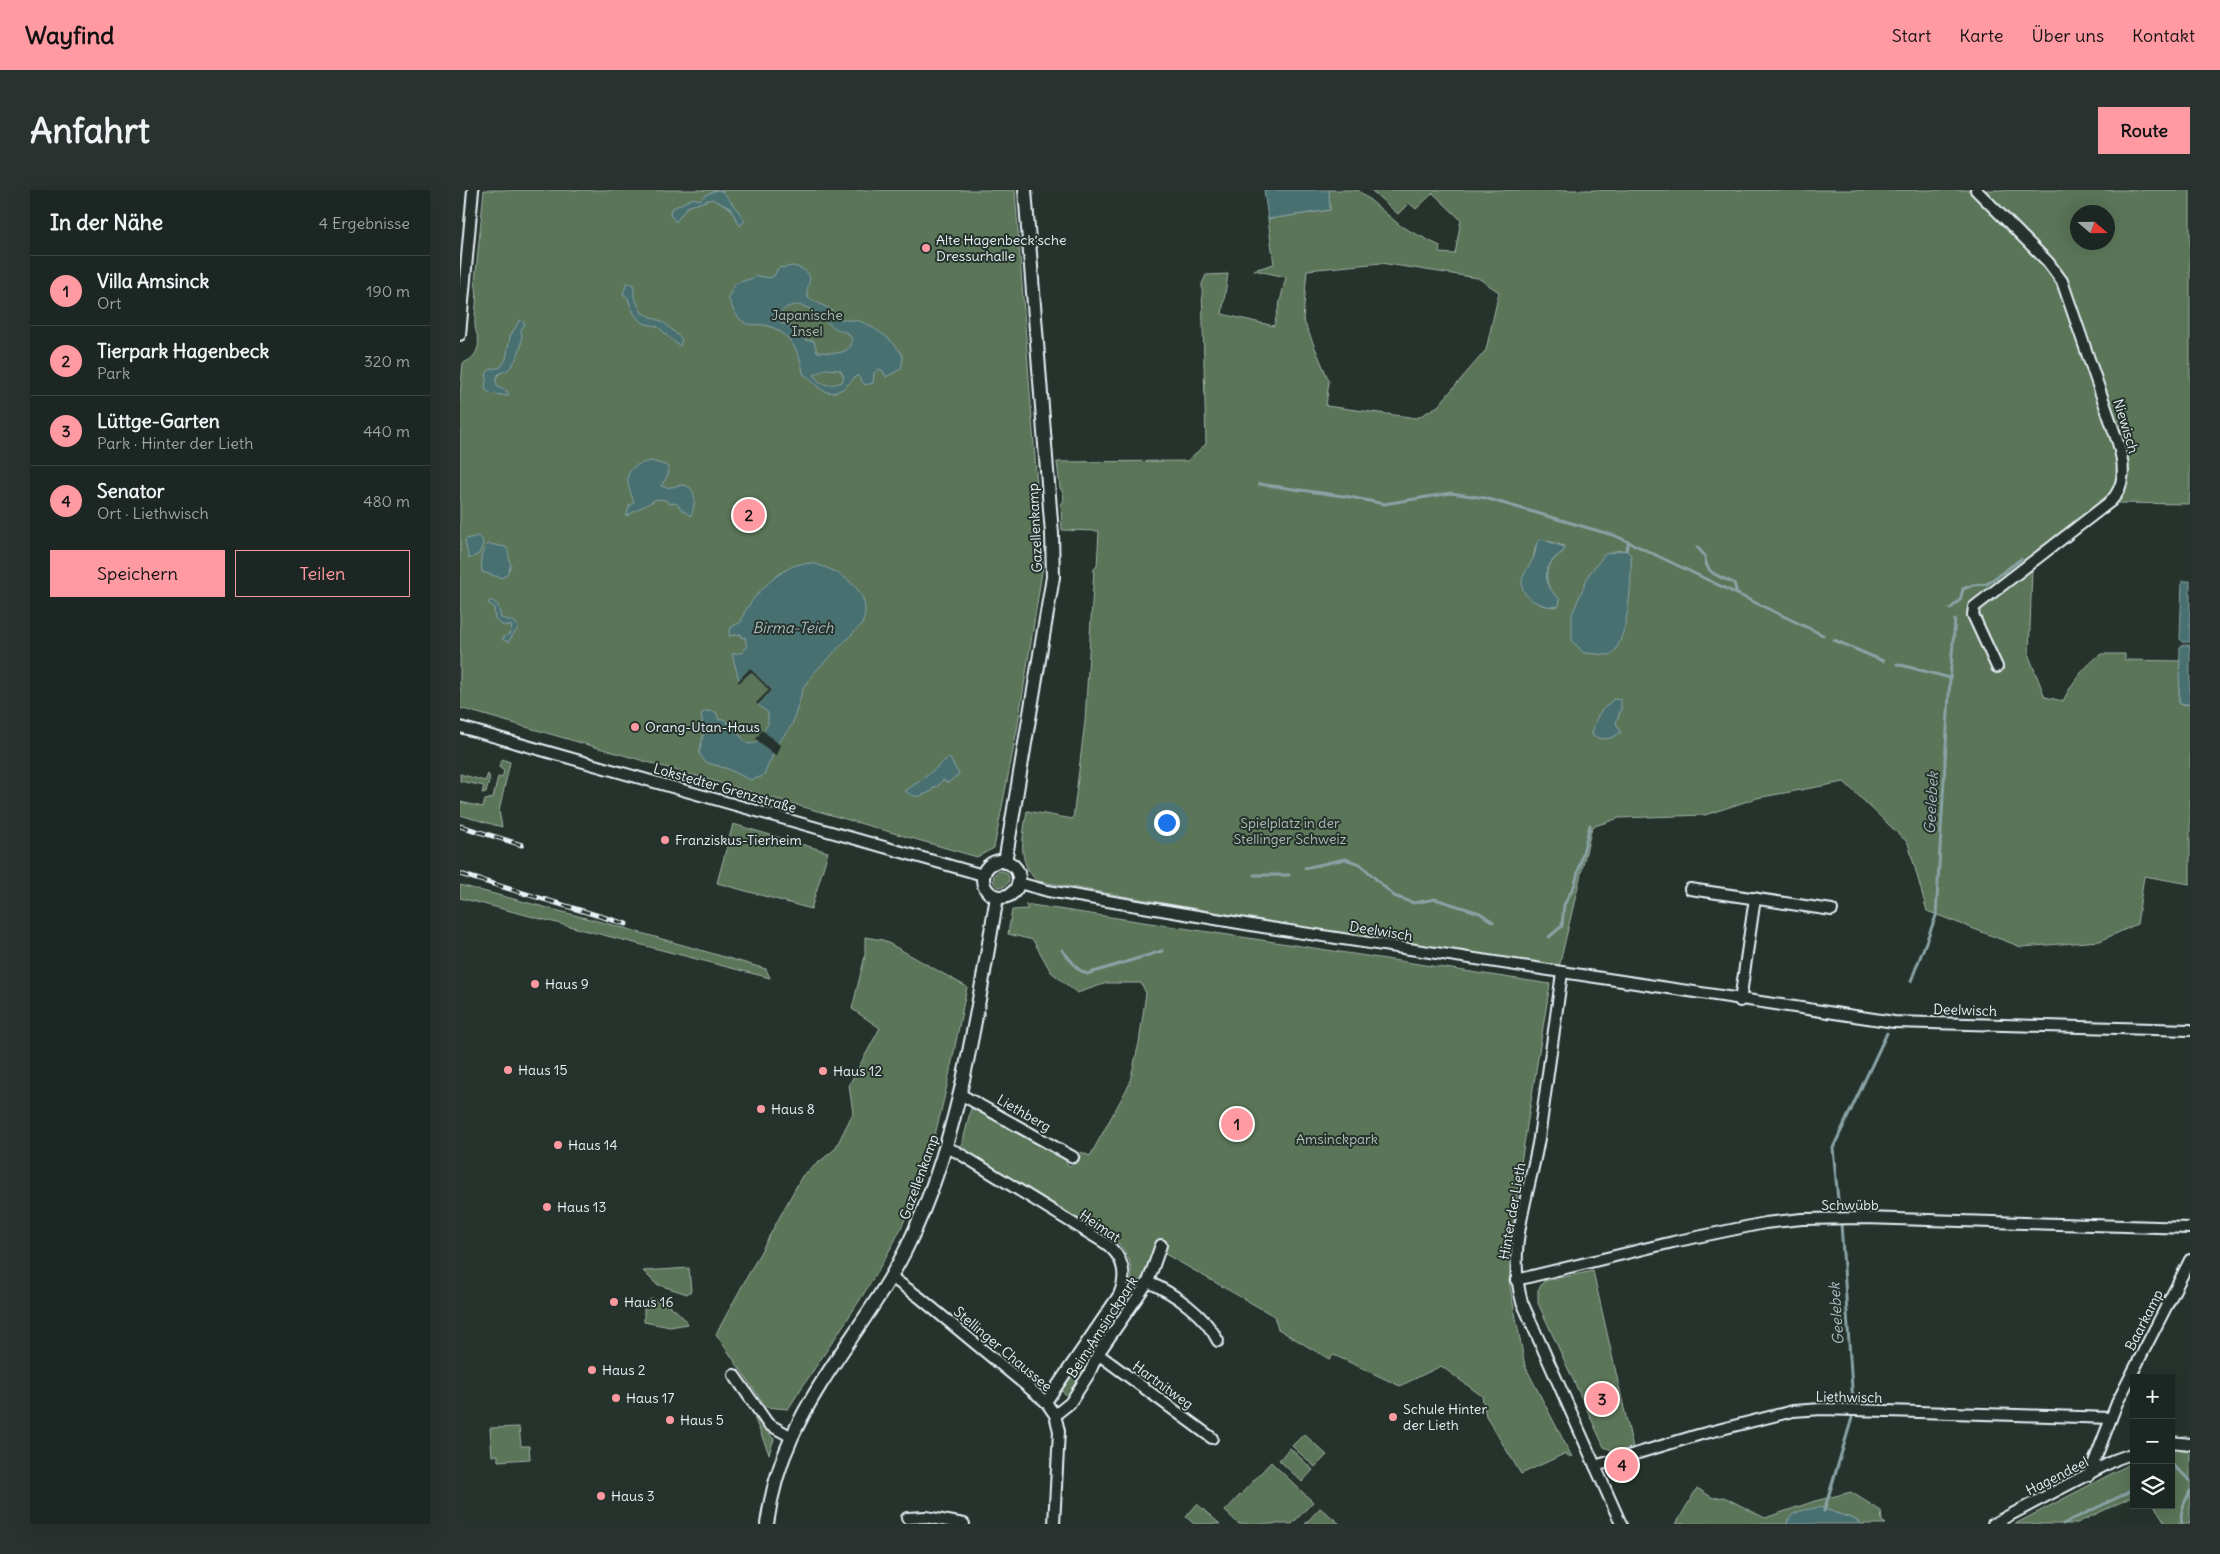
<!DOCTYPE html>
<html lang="de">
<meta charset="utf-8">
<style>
body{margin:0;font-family:Delius,sans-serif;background:#29322f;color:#f1f3f6}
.controls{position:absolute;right:15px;bottom:15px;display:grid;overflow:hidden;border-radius:0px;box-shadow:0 5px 20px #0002}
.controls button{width:45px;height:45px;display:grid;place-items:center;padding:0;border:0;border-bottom:1px solid #3a4340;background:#1c2622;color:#f1f3f6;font:25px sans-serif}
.compass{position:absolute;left:1610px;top:15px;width:45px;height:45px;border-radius:50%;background:#1c2622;box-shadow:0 5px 20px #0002;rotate:110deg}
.you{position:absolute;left:706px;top:632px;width:18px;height:18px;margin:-12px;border:4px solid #fff;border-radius:50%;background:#1a73e8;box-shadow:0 0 0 8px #1a73e833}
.badge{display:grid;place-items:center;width:32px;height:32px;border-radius:50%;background:#ff9aa2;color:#111;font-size:16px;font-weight:700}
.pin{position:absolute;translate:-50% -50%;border:2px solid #fff;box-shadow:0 1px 5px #0006}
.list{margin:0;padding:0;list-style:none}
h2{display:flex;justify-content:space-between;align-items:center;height:65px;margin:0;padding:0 20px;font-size:21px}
h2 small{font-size:16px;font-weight:400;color:#a0a5a5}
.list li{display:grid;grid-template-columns:32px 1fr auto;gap:15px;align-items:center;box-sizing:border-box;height:70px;padding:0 20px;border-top:1px solid #3a4340}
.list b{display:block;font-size:19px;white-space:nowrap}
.list p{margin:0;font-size:16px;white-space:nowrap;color:#a0a5a5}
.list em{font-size:16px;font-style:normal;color:#a0a5a5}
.actions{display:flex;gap:10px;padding:15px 20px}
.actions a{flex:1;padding:11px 0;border:1px solid #ff9aa2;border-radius:0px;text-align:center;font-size:18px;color:#ff9aa2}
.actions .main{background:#ff9aa2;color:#111}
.icon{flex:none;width:28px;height:28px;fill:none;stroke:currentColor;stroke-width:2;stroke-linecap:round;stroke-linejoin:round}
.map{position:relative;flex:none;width:1730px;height:1334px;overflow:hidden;border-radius:0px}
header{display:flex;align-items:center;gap:30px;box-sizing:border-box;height:70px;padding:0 25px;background:#ff9aa2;color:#111}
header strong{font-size:24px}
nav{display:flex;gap:28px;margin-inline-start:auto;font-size:18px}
.intro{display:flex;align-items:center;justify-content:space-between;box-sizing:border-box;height:120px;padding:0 30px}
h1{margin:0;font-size:35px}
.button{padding:12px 22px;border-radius:0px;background:#ff9aa2;color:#111;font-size:18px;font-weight:700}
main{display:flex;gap:30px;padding:0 30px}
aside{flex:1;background:#1c2622;border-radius:0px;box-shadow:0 5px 20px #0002}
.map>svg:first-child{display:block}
.green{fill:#5a7459;stroke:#a1b2a8;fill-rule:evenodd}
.water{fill:#4a6f6f;stroke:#89a3a6;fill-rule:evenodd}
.pier{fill:#26332d}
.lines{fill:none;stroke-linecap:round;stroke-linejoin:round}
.stream{stroke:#89a3a6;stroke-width:3}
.minor-casing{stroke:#e8f1f8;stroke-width:14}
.tertiary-casing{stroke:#e8f1f8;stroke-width:16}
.minor{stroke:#26332d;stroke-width:10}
.tertiary{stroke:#26332d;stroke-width:12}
.rail-casing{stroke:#e8f1f8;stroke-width:5}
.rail{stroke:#26332d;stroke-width:3;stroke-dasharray:9;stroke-linecap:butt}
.poi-dot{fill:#ff9aa2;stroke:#26332d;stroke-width:2}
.labels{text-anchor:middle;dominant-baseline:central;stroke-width:4;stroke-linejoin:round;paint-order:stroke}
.poi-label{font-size:14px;fill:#e8f1f8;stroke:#26332d;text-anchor:start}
.park-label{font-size:14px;fill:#afbfb8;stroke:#26332d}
.street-label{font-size:14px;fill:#e8f1f8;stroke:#26332d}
.water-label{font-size:15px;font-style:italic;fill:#a9bdc1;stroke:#26332d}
</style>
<header>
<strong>Wayfind</strong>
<nav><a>Start</a><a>Karte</a><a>Über uns</a><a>Kontakt</a></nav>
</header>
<div class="intro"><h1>Anfahrt</h1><a class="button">Route</a></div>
<main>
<aside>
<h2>In der Nähe<small>4 Ergebnisse</small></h2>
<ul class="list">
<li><span class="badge">1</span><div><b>Villa Amsinck</b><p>Ort</p></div><em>190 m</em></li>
<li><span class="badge">2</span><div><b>Tierpark Hagenbeck</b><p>Park</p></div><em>320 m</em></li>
<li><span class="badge">3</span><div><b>Lüttge-Garten</b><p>Park · Hinter der Lieth</p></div><em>440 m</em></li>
<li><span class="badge">4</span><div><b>Senator</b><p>Ort · Liethwisch</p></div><em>480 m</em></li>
</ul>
<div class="actions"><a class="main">Speichern</a><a>Teilen</a></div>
</aside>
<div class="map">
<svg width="1730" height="1334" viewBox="0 0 1730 1334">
<rect width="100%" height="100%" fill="#26332d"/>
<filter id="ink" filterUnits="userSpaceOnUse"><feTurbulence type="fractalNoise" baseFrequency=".02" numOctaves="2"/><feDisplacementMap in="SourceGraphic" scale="10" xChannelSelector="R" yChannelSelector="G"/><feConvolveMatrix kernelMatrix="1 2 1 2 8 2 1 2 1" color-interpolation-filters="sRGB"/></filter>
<g filter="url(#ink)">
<g class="green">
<path d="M 24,0 L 555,0 L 583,376 L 557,540 L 534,658 L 517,667 L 0,518 L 0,205 L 3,173 C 10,170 14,167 17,160 C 21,151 16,145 15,136 C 14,121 19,107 15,92 Z"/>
<path d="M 869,0 L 898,0 L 942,37 L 980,56 L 979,63 L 995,64 L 1001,30 L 973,3 L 956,19 L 949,13 L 938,24 L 911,0 L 1730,0 L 1730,314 L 1659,313 L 1572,379 L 1569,466 L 1585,507 L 1603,511 C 1613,491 1624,477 1641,464 L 1665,464 L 1665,470 L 1720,471 L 1719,514 L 1730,515 L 1730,694 L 1684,686 L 1677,734 L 1640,751 L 1561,757 L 1467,721 L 1448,653 L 1384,592 L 1297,608 L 1245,625 L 1159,628 L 1132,637 L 1099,777 L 824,734 L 577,691 C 556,671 563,646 567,621 L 613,629 L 625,531 L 634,379 L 637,376 L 639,341 L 602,340 L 601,315 L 604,310 L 603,303 L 600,298 L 597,272 L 727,271 L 746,254 L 742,94 L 746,85 L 768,84 L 762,124 L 814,136 L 826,87 L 794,80 L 814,74 L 808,29 L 870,20 ZM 1618,22 L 1648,22 L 1648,52 L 1618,52 ZM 921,73 L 1018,88 L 1039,102 L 1026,160 L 978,216 L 957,228 L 866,216 L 869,191 L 843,129 L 847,80 ZM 1085,350 L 1104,356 L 1103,362 C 1083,375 1080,394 1100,409 L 1096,417 L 1081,415 L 1064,385 L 1073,369 L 1076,355 ZM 1166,360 L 1171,365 C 1172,393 1166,421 1160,449 L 1154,361 ZM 1149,516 L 1161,519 L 1156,533 L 1141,521 Z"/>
<path d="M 42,569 L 50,572 L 39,621 L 42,637 L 0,625 L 0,612 L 23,617 L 25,610 L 33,608 L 38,587 L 42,588 L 44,581 L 39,577 Z"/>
<path d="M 0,584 L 25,591 L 28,584 L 30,588 L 26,602 L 22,603 L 24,596 L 0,591 Z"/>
<path d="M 273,634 L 368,662 L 351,719 L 257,693 Z"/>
<circle cx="541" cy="689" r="8"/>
<path d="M 0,695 L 164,738 L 306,779 L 310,788 L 0,708 Z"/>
<path d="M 565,714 L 1090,794 L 1059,985 L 1049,1091 L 1065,1176 L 1112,1267 L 1104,1264 L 1061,1284 L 1026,1226 L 1022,1206 L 981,1176 L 940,1196 L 874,1165 L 869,1169 L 818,1139 L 814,1126 L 707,1065 L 694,1061 L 685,1083 L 633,1162 L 624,1181 L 608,1206 L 600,1200 L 669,1102 C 674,1082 672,1069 658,1053 L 501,959 L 511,918 L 604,969 L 609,976 L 619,971 L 621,962 L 630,966 L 669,895 L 679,853 L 686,803 L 681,793 L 647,793 L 617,803 L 591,782 L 573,750 L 548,744 L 552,720 L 568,719 Z"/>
<path d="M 405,747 L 423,750 L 507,797 C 489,883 476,973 434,1052 C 403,1110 363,1164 328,1219 L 306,1217 L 256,1144 L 342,986 L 375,959 L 393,923 L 389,895 L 420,838 L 392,819 L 405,766 Z"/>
<path d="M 229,1078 L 231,1101 L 227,1104 L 196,1094 L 183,1081 Z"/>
<path d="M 1133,1081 L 1173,1258 L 1156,1262 L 1144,1257 L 1078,1113 L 1078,1100 L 1084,1091 Z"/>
<path d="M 192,1109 C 209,1114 218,1120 228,1134 L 210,1137 L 184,1132 L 184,1112 Z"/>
<path d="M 294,1227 L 314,1249 L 309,1264 Z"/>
<path d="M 59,1237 L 61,1256 L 69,1256 L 70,1269 L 38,1271 L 38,1265 L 32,1266 L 30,1238 Z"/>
<path d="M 844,1244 L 867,1265 L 855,1277 L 832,1256 Z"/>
<path d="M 830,1258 L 853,1280 L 842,1292 L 819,1270 Z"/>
<path d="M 1711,1258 L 1730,1261 L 1730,1334 L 1706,1334 L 1694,1315 L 1711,1315 Z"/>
<path d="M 811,1272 L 853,1312 L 832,1334 L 779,1334 L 765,1321 Z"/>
<path d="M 1674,1272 L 1674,1306 L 1615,1334 L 1555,1334 Z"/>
<path d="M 1237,1298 L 1253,1308 L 1264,1307 L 1305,1328 L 1355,1311 L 1391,1302 L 1421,1321 L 1422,1331 L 1426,1334 L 1401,1334 L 1394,1329 L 1359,1317 L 1328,1329 L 1327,1334 L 1216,1334 Z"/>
<path d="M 737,1314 L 760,1334 L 734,1334 L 726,1327 Z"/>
<path d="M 860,1318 L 880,1334 L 845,1334 Z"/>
</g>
<g class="water">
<path d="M 257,0 L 262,1 L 265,4 L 285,30 L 280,36 L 270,18 L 252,9 L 227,17 L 216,32 L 210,25 L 211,19 L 233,8 L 240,10 L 245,5 Z"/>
<path d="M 804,0 L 869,0 L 870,20 L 808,29 Z"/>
<path d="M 334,76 C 362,85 343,93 348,108 L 370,119 L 379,129 C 386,130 392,130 399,131 C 412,135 440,154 443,168 L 441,179 L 426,187 L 423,181 L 419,179 L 414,183 L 413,193 L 405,195 L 398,186 L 396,186 C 386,198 373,210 358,197 C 352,192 351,188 343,184 C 341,162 327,139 304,135 C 297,134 290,136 285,133 C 276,128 271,116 268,107 L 275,94 L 298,86 L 310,88 L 314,86 L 318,78 ZM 334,115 C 360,116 362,137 388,143 L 392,149 L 391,156 C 380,167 370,162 357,162 L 354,151 L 345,150 L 329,135 L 322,134 L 318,128 C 321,120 326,117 334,115 ZM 365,179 L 380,180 L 384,187 L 382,192 C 370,196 361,197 354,185 Z"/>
<path d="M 167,92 L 174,96 L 174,107 L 182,123 L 203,132 L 222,149 L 220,156 C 211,151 206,143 198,137 C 195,135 190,135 186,134 C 175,130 171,118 168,108 L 163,104 Z"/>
<path d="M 60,130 L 65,134 L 61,140 C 64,153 58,170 48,180 C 45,182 40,182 38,185 C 35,189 36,193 38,197 L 48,202 L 48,206 L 29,203 L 25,199 L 27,182 L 31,179 L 41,177 L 46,169 L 50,146 Z"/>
<path d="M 191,271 L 205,275 L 208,277 L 208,285 L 201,296 C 209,299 213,296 221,295 C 239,295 235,315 231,326 L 222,320 L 216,313 L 209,314 L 206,310 L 197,309 L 166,326 L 170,315 L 174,313 C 167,291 159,277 191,271 Z"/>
<path d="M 18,346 L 22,349 L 23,354 L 19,364 L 9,369 L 5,352 L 6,349 Z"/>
<path d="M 1081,349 L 1104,357 L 1105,359 C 1102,364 1097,365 1093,370 C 1081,384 1087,399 1100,409 L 1099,416 C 1086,419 1063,410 1062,395 C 1061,384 1071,375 1074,366 C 1077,359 1074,353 1081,349 Z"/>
<path d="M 29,354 L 46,357 C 50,363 48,369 51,375 L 47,384 L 42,388 L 22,382 L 21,367 L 25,356 Z"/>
<path d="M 1166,360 L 1171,365 C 1172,388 1169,449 1151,465 L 1124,463 L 1112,451 L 1112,424 L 1129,384 L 1145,364 Z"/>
<path d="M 352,373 C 379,380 416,401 402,434 L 352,485 L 344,496 L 332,535 L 318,553 L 305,583 L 301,587 L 290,590 L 268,579 L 245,572 L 239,563 L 244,541 L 241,524 L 246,521 L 256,522 L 259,530 L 264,529 L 288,554 L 296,553 L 308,534 L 308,523 L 298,515 L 312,500 L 291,479 L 279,490 L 272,464 L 284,462 L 283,459 L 287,458 L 285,447 L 282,448 L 281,444 L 269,446 L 271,437 L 281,432 C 285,412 319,378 340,374 C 344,373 348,374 352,373 Z"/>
<path d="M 1722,391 L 1730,391 L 1730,452 L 1723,452 L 1720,449 Z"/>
<path d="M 31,410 L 38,415 L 41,428 L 55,432 L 58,438 L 48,452 L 42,449 L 50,443 L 52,436 L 42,435 L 35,429 L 34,417 L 28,413 Z"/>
<path d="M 1723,455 L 1730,455 L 1730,514 L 1719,514 L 1720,457 Z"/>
<path d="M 1153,509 L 1161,510 L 1161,519 L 1156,533 L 1161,542 C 1151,550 1143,551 1132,545 C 1133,537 1136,527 1141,521 C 1145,516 1149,515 1153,509 Z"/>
<path d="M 489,567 L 499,584 L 488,593 L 483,590 L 477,597 L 474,597 L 472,601 C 459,607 456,609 445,601 L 464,588 Z"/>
<path d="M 1359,1317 L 1394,1329 L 1401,1334 L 1327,1334 C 1329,1320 1348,1320 1359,1317 Z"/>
</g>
<g class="pier">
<path d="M 290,478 L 312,500 L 298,515 L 296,513 L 309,500 L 291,482 L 280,492 L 277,492 Z"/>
<path d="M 302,540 L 320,555 L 316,566 L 296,549 Z"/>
</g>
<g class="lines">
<g class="stream">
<path d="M 799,294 L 890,307 L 924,314 L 991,303 L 1025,308 L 1156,346 L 1363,445"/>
<path d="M 1237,357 L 1245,366 C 1245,384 1259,386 1274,393 L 1277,404"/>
<path d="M 1166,360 L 1169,352"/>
<path d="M 1490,419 L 1500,410 L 1503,399 L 1513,395 L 1527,394 L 1561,369"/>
<path d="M 1374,450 L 1423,471"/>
<path d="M 1437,474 L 1490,488 L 1476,726 L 1451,791"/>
<path d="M 1490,488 L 1495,430"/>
<path d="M 845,678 L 885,669 L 900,674 L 934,706 L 954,713 L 975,709 L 1020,723 L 1033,732"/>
<path d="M 794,685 L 829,685"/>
<path d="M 1089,747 L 1102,736 L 1104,715 L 1115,694 L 1130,635"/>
<path d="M 602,760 L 618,779 L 627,784 L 702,761"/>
<path d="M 1379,1020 L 1373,958 L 1427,843"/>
<path d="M 1381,1033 L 1393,1213"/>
<path d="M 1711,1274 L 1730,1290"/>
<path d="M 1364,1321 L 1392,1228"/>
<path d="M 1603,1334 L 1667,1303 L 1674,1297"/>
<path d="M 1722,1334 C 1719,1322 1725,1312 1730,1301"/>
</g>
<defs>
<g id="minor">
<path d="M 1516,0 L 1588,72 L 1602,91 L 1658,253 C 1664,273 1667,294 1651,311 L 1514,417 L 1513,425 L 1537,477"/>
<path d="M 0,145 L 13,0"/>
<path d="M 0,537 L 523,685"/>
<path d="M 559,693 L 588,701 L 803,737 L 1434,832 L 1730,840"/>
<path d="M 1230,699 L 1372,720"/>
<path d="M 1102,783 C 1094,838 1087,893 1079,948 C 1070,1003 1046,1057 1062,1112 L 1161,1334"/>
<path d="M 1280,811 L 1295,708"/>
<path d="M 500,904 L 613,967"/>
<path d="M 487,958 L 497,962 L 645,1053 C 663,1066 668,1084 659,1105 L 586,1212"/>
<path d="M 431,1087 L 459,1107 L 586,1212 L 595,1225 L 599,1241 L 594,1334"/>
<path d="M 1056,1090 L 1213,1052 L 1305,1033 L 1342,1029 L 1404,1028 L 1730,1038"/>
<path d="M 688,1092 C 714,1103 745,1125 758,1151"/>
<path d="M 638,1164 L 752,1248"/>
<path d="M 274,1185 L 308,1234 L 332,1247"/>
<path d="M 595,1225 L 610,1213 L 629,1184 L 638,1164 L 688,1092 L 701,1055"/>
<path d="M 1711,1252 L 1730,1254"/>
<path d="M 1135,1276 L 1238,1245 L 1333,1221 L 1362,1219 L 1651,1228"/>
<path d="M 1629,1285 L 1657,1213 L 1730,1070"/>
<path d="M 447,1328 L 466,1327 L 504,1334"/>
<path d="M 1533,1334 L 1657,1269 L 1674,1263"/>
</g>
<g id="tertiary">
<circle cx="541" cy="689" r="18"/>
<path d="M 545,672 L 593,387 L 592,344 L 565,0"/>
<path d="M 307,1334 C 311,1304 319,1275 332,1247 C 362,1180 414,1124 447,1057 C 500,948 516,826 537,707"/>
</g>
</defs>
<use href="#minor" class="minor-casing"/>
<use href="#tertiary" class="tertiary-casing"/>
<use href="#minor" class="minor"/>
<use href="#tertiary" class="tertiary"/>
<defs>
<g id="rail">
<path d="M 0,636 L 62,655"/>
<path d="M 0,684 L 166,734"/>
</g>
</defs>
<use href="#rail" class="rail-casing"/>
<use href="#rail" class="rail"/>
</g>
</g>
<g class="poi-dot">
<circle cx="466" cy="58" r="5"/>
<circle cx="175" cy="537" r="5"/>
<circle cx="205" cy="650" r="5"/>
<circle cx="75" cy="794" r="5"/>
<circle cx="48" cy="880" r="5"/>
<circle cx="363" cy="881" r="5"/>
<circle cx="301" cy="919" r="5"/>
<circle cx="98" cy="955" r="5"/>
<circle cx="87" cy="1017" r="5"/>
<circle cx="154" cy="1112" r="5"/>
<circle cx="132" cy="1180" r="5"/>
<circle cx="156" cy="1208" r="5"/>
<circle cx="933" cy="1227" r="5"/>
<circle cx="210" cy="1230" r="5"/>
<circle cx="141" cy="1306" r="5"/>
</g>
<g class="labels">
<g class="poi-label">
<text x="476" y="50">Alte Hagenbeck’sche<tspan x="476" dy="16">Dressurhalle</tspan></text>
<text x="185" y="537">Orang-Utan-Haus</text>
<text x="215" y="650">Franziskus-Tierheim</text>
<text x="85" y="794">Haus 9</text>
<text x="58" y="880">Haus 15</text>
<text x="373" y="881">Haus 12</text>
<text x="311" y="919">Haus 8</text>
<text x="108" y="955">Haus 14</text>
<text x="97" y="1017">Haus 13</text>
<text x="164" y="1112">Haus 16</text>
<text x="142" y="1180">Haus 2</text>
<text x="166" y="1208">Haus 17</text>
<text x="943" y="1219">Schule Hinter<tspan x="943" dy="16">der Lieth</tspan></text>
<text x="220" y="1230">Haus 5</text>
<text x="151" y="1306">Haus 3</text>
</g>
<g class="park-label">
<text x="347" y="125">Japanische<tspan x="347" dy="16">Insel</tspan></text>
<text x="830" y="633">Spielplatz in der<tspan x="830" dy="16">Stellinger Schweiz</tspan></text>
<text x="877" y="949">Amsinckpark</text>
</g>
<g class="street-label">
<text transform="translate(1666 236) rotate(73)">Niewisch</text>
<text transform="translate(575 338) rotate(-93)">Gazellenkamp</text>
<text transform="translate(265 598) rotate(16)">Lokstedter Grenzstraße</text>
<text transform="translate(921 741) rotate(9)">Deelwisch</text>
<text transform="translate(1505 820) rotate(2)">Deelwisch</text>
<text transform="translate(564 923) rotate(30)">Liethberg</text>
<text transform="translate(459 987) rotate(-70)">Gazellenkamp</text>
<text x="1390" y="1015">Schwübb</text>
<text transform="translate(1052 1021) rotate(-80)">Hinter der Lieth</text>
<text transform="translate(640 1036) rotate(34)">Heimat</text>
<text transform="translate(1684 1130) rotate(-63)">Baarkamp</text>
<text transform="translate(642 1137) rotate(-57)">Beim Amsinckpark</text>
<text transform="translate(543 1159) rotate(40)">Stellinger Chaussee</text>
<text transform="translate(703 1195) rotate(36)">Hartnitweg</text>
<text transform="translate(1389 1207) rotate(1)">Liethwisch</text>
<text transform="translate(1597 1286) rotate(-27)">Hagendeel</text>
</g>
<g class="water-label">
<text x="333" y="437">Birma-Teich</text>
<text transform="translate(1471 613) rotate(-87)">Geelebek</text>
<text transform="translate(1376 1124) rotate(-94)">Geelebek</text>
</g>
</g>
</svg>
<div class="controls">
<button>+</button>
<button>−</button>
<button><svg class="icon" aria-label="layers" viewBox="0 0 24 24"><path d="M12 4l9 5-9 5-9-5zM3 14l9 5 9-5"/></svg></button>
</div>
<svg class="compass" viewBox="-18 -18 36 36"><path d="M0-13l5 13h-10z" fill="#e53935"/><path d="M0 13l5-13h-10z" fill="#a0a5a5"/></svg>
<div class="you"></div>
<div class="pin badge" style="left:777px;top:934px">1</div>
<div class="pin badge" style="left:289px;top:325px">2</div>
<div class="pin badge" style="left:1142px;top:1209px">3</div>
<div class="pin badge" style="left:1162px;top:1275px">4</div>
</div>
</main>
